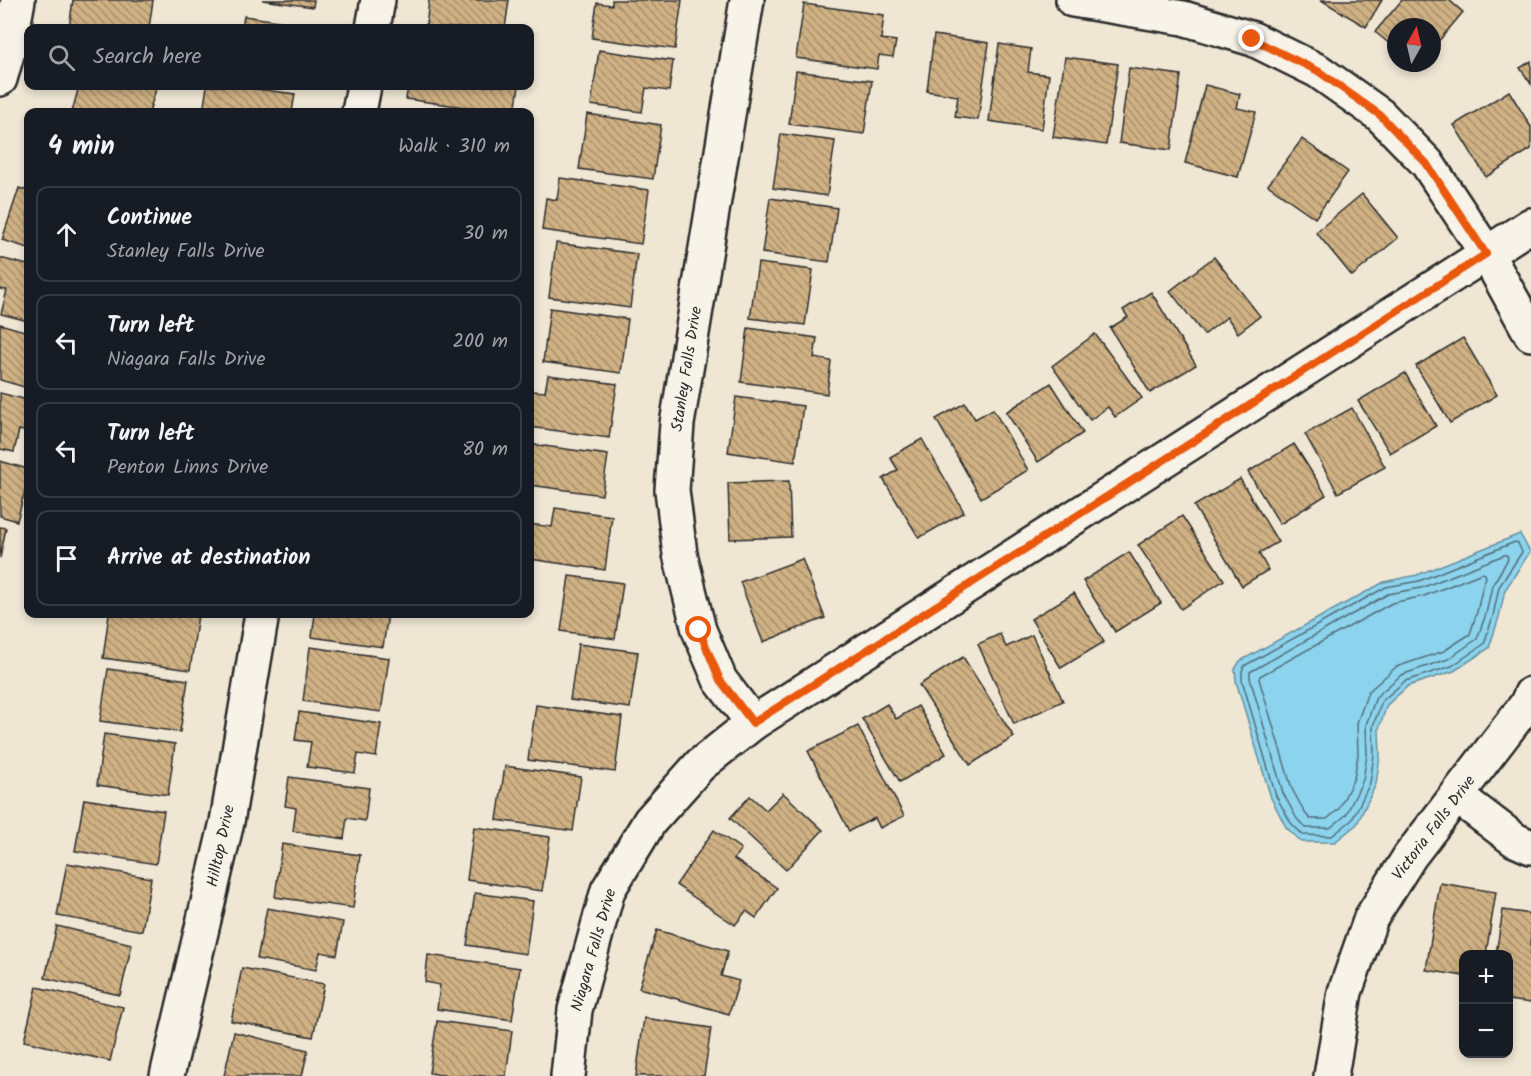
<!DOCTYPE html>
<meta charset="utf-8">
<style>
body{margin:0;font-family:Kalam,sans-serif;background:#20242c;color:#f1f3f6}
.controls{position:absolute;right:18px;bottom:18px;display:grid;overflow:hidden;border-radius:12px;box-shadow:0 3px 9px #0003}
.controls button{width:54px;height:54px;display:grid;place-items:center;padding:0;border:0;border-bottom:2px solid #363941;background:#171b24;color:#f1f3f6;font:30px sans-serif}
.compass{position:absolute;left:1387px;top:18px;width:54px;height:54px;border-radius:50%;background:#171b24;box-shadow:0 3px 9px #0003;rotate:8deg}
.stop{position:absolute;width:18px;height:18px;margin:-14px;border:4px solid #ea580c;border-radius:50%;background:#fff}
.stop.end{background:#ea580c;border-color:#fff;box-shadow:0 2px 6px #0008}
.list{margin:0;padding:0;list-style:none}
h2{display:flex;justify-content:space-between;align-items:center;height:78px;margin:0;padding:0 24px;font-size:26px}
h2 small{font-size:20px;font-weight:400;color:#9ea1a6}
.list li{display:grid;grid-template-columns:39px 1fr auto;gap:18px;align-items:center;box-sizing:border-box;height:96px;margin:0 12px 12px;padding:0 12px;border:2px solid #363941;border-radius:12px}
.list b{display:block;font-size:22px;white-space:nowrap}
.list p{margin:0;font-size:20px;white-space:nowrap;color:#9ea1a6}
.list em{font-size:20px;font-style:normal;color:#9ea1a6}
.icon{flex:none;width:33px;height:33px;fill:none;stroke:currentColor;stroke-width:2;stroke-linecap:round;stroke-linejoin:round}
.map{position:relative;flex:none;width:1531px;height:1076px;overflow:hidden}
.search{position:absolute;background:#171b24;box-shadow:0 3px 9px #0003;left:24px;top:24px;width:510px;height:66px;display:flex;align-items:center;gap:15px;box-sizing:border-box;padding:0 21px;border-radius:12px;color:#9ea1a6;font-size:22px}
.panel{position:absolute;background:#171b24;box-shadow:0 3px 9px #0003;left:24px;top:108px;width:510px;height:510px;border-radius:12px}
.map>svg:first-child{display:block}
.water{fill:#8cd3ed;stroke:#65909f;stroke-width:1.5}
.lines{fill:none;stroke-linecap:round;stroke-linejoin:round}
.shore{stroke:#526e79;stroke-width:1.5}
.building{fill:url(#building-back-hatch);stroke:#2b2b2b;stroke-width:1.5}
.minor-casing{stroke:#2b2b2b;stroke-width:38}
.minor{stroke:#f7f3e8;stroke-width:33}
.route{stroke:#ea580c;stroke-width:8}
.labels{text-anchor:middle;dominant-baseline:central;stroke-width:6;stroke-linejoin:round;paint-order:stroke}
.street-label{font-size:16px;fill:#2b2b2b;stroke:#f7f3e8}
</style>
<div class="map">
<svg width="1531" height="1076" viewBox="0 0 1531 1076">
<defs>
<pattern id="building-back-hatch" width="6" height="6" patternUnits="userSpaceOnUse" patternTransform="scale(1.5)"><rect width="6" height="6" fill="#cfb184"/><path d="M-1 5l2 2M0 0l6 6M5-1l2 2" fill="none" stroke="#a8906c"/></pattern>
</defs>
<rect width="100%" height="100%" fill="#efe6d4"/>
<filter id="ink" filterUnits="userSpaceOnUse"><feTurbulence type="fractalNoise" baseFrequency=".0167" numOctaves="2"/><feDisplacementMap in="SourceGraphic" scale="12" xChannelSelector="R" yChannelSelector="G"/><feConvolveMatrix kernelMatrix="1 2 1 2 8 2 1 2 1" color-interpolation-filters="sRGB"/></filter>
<g filter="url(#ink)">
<path class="water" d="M 1520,534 L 1530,552 L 1505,590 L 1499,617 L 1489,648 L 1454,671 L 1408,686 L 1387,705 L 1379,728 L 1380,756 L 1376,784 L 1357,824 L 1335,842 L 1301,842 L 1286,827 L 1271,798 L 1236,681 L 1235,669 L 1240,661 L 1384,582 L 1417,575 Z"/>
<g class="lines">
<g class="shore">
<path d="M 1515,542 L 1518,543 L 1522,552 L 1499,587 L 1493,616 L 1484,644 L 1452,666 L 1405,681 L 1382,701 L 1373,726 L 1374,755 L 1370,783 L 1352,820 L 1332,836 L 1303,835 L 1291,823 L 1276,796 L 1242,680 L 1242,671 L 1244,666 L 1386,587 L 1419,581 Z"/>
<path d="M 1504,555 L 1507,555 L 1508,559 L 1492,586 L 1486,614 L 1477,639 L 1448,659 L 1401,675 L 1376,697 L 1366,725 L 1367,755 L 1363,780 L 1346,815 L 1330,828 L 1306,828 L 1297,819 L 1283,793 L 1250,678 L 1250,672 L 1388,594 L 1421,588 Z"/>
<path d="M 1482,573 L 1485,574 L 1486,577 L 1483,585 L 1477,612 L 1470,634 L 1444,651 L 1396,667 L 1368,692 L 1357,723 L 1358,755 L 1354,778 L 1339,809 L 1327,819 L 1310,819 L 1305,813 L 1292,789 L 1259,679 L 1260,676 L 1392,603 L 1424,596 Z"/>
</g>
</g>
<g class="building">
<path d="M 73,0 L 153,0 L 149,28 L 69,28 Z"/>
<path d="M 262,0 L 314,0 L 313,7 Z"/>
<path d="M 429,0 L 509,0 L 505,28 L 434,28 L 426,27 Z"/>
<path d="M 612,0 L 682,0 L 675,49 L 592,38 L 597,3 L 612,5 Z"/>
<path d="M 1321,0 L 1382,0 L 1366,27 Z"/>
<path d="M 1402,0 L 1449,0 L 1463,12 L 1432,49 L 1432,27 L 1396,27 L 1396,49 L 1375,32 Z"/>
<path d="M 804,4 L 884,15 L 881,39 L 896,41 L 893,57 L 879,55 L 877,69 L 796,58 Z"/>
<path d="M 244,16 L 307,25 L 306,28 L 242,28 Z"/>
<path d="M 934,35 L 989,43 L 978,120 L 955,117 L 958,96 L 927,91 Z"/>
<path d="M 999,44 L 1031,49 L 1028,72 L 1049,75 L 1042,129 L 989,121 Z"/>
<path d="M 599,50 L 673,61 L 669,91 L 646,88 L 642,112 L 591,105 Z"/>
<path d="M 1065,57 L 1118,64 L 1106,145 L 1053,137 Z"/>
<path d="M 1531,61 L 1531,84 L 1520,68 Z"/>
<path d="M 1129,68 L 1181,75 L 1171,150 L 1119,143 Z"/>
<path d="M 796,71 L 872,81 L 864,134 L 789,124 Z"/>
<path d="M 1205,85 L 1240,94 L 1237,108 L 1256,112 L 1238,177 L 1185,163 Z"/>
<path d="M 79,86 L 157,86 L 149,112 L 72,112 Z"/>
<path d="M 207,86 L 234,86 L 295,94 L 292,112 L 203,112 Z"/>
<path d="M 408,86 L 519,86 L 515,112 L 501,112 L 406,99 Z"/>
<path d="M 1509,91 L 1531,127 L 1531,149 L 1486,177 L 1454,125 Z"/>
<path d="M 587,114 L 661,125 L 653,179 L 579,169 Z"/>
<path d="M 781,134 L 835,141 L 827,196 L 773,188 Z"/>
<path d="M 1302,139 L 1348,172 L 1315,218 L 1268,185 Z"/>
<path d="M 560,178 L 649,190 L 641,244 L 542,230 L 546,198 L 557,200 Z"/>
<path d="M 19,188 L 28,191 L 28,248 L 2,240 Z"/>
<path d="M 1362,194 L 1398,238 L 1352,276 L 1316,232 Z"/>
<path d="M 770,198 L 837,208 L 829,262 L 762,253 Z"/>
<path d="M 556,243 L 637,254 L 630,308 L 549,297 Z"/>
<path d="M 1214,257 L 1260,316 L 1238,333 L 1227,317 L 1204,335 L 1170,291 Z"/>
<path d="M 0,258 L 28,265 L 28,321 L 1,314 L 7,290 L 0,289 Z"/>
<path d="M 758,263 L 813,270 L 805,325 L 750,318 Z"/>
<path d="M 1151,292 L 1196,365 L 1150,393 L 1110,328 L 1128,317 L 1123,310 Z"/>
<path d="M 550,308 L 628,319 L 621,373 L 543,362 Z"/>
<path d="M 0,324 L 28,332 L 28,388 L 0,380 Z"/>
<path d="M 748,328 L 817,338 L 814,358 L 831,361 L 827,394 L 741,382 Z"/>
<path d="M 1095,334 L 1142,398 L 1115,417 L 1108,407 L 1090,420 L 1052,366 Z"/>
<path d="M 1463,338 L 1497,395 L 1450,423 L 1416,366 Z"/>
<path d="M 1405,373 L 1436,426 L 1390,453 L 1358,401 Z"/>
<path d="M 548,375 L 617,384 L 609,438 L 530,427 L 530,405 L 532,391 L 545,392 Z"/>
<path d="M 1051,383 L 1083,433 L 1038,462 L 1006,412 Z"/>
<path d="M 0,393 L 28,400 L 28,432 L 19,430 L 14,452 L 0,449 Z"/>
<path d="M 736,397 L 803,406 L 795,462 L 728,452 Z"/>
<path d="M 965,403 L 975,419 L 993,409 L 1028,470 L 981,498 L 936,419 Z"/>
<path d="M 1352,408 L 1385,467 L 1338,493 L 1305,434 Z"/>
<path d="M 922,439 L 964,512 L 919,538 L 883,479 L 898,470 L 890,457 Z"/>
<path d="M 530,444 L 608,455 L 602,495 L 530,485 Z"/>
<path d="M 1294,444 L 1326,495 L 1280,524 L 1248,472 Z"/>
<path d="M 0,461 L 28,469 L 28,479 L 17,521 L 0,516 Z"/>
<path d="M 1240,479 L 1278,542 L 1259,553 L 1268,570 L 1242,586 L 1194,506 Z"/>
<path d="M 789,481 L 791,537 L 730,539 L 728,483 Z"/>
<path d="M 555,508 L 612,516 L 605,570 L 530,559 L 530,524 L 552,527 Z"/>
<path d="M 1182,516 L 1224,580 L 1181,609 L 1138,545 Z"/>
<path d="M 0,527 L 6,528 L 0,558 Z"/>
<path d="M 1129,552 L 1161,603 L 1115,632 L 1083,581 Z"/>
<path d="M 802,559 L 825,618 L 763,642 L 740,582 Z"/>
<path d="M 569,576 L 623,583 L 615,639 L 561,631 Z"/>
<path d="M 1074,593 L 1104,642 L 1061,668 L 1031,619 Z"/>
<path d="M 109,614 L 187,614 L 198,615 L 190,670 L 103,658 Z"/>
<path d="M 315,614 L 388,614 L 383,647 L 312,637 Z"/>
<path d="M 1000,634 L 1006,647 L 1032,635 L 1063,701 L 1014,724 L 978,644 Z"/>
<path d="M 578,644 L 638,652 L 630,708 L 570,700 Z"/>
<path d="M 310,647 L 389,658 L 381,712 L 303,701 Z"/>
<path d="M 963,657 L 1014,737 L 970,765 L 919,685 Z"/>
<path d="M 108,669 L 188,680 L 180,732 L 100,721 Z"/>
<path d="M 887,704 L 896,719 L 918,706 L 946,754 L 900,782 L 862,719 Z"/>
<path d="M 536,705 L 622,717 L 615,772 L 528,760 Z"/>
<path d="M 299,712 L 381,724 L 376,757 L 358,754 L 355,773 L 307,767 L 311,742 L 295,740 Z"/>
<path d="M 858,726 L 904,816 L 880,828 L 875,818 L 849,831 L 808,751 Z"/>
<path d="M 104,734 L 175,744 L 168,795 L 97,785 Z"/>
<path d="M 505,766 L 581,777 L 573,831 L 497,820 Z"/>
<path d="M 289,777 L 369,788 L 365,821 L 347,818 L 344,839 L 293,831 L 296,808 L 285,806 Z"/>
<path d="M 783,793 L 823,830 L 786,870 L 730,818 L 750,796 L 766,810 Z"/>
<path d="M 84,799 L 164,811 L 156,864 L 75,851 Z"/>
<path d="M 474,827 L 550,837 L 542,891 L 467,880 Z"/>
<path d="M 714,830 L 741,849 L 734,859 L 777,888 L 756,918 L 746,911 L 735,925 L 676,885 Z"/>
<path d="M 282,844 L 360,855 L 353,908 L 275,897 Z"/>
<path d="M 67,863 L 151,878 L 142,931 L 57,916 Z"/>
<path d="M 1440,883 L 1496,892 L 1486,954 L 1464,954 L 1464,976 L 1426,970 Z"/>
<path d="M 475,893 L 533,901 L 526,954 L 467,945 Z"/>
<path d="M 267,908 L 343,922 L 337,955 L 320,952 L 316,970 L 257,959 Z"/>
<path d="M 1503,910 L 1531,914 L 1531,1003 L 1508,1000 L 1508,954 L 1496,954 Z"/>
<path d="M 57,926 L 132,944 L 120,995 L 45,978 Z"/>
<path d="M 657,930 L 728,951 L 721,976 L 739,981 L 729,1014 L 639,988 Z"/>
<path d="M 428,955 L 520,968 L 512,1020 L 437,1009 L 440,985 L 425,982 Z"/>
<path d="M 242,968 L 324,984 L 313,1037 L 231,1021 Z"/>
<path d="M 37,987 L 123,1007 L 110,1061 L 24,1041 Z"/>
<path d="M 644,1018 L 711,1028 L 704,1076 L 636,1076 Z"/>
<path d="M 437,1021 L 512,1031 L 506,1076 L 448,1076 L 429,1073 Z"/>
<path d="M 234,1032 L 308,1050 L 302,1076 L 224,1076 Z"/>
</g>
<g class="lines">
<defs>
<g id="minor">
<path d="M 747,0 L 677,424 L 672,490 L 680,554 L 699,630 L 720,680 L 753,723"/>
<path d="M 1073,0 L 1183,18 L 1253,39 L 1318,71 L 1380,115 L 1427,163 L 1487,254 L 1531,334"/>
<path d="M 373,28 L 378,0"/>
<path d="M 0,79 L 10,44 L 18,0"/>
<path d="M 359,112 L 364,86"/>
<path d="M 1457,796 L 1515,840 L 1531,847"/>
<path d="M 167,1076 L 227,822 L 262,614"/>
<path d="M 568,1076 L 575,1010 L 608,890 L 650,821 L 700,765 L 753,723 L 1531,225"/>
<path d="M 1331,1076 L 1345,992 L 1371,918 L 1410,856 L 1526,705 L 1531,694"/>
</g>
</defs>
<use href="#minor" class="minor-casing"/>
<use href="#minor" class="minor"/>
</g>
</g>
<g class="lines" filter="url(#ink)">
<path class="route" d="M 699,630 L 720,680 L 753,723 L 1486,254 L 1426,163 L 1380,115 L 1318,71 L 1252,39"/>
</g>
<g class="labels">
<g class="street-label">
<text transform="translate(687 369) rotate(-81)">Stanley Falls Drive</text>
<text transform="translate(1434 828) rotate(-53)">Victoria Falls Drive</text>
<text transform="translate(221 846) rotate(-78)">Hilltop Drive</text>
<text transform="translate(594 950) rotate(-74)">Niagara Falls Drive</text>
</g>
</g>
</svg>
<div class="controls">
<button>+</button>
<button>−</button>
</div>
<svg class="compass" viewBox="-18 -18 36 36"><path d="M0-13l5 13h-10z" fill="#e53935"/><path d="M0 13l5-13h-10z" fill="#9ea1a6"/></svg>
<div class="stop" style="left:699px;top:630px"></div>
<div class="stop end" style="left:1252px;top:39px"></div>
<div class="search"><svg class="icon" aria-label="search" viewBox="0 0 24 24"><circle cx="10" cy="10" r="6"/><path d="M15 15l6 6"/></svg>Search here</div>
<section class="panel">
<h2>4 min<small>Walk · 310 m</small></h2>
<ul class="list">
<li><svg class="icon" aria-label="ahead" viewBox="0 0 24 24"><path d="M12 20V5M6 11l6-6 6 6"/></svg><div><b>Continue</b><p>Stanley Falls Drive</p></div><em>30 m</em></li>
<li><svg class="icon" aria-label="left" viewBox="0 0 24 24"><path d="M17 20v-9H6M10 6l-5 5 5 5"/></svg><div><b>Turn left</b><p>Niagara Falls Drive</p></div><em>200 m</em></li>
<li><svg class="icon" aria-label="left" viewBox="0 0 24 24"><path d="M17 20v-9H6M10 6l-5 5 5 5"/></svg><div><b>Turn left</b><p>Penton Linns Drive</p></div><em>80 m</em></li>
<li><svg class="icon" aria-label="arrive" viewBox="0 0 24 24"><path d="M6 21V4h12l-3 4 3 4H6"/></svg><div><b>Arrive at destination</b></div></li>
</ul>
</section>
</div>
